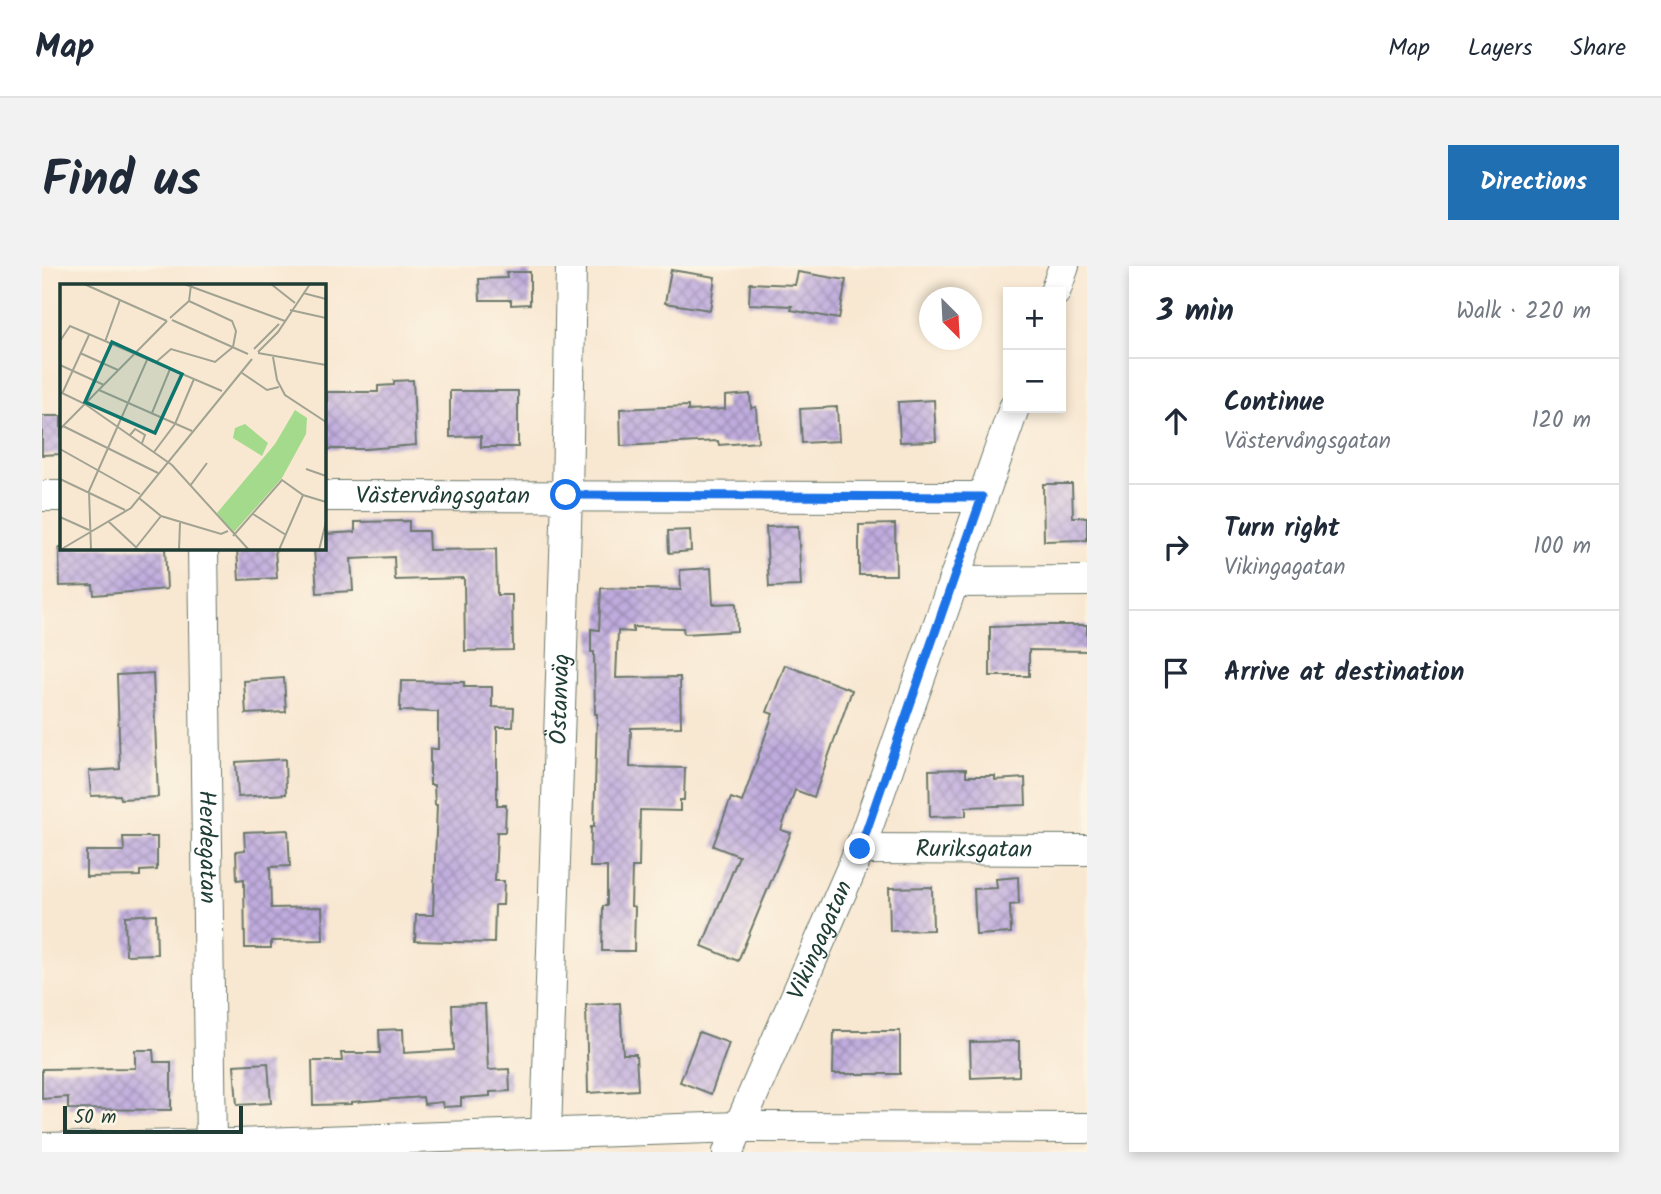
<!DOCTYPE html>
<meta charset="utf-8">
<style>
body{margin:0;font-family:Kalam,sans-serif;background:#f2f2f3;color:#1f2937}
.controls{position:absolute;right:21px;top:21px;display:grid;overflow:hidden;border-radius:0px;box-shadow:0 4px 10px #0003}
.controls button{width:63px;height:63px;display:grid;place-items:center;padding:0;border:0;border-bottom:2px solid #e0e1e3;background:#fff;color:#1f2937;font:35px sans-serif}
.compass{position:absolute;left:877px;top:21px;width:63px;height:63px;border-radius:50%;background:#fff;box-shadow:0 4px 10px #0003;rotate:156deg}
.scale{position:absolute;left:21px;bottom:18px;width:180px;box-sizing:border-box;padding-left:7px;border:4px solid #1f3d34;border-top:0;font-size:19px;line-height:24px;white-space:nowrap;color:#1f3d34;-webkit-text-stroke:5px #fcf5e5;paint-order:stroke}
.stop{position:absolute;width:21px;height:21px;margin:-16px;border:5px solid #1a73e8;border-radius:50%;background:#fff}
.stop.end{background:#1a73e8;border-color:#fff;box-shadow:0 2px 7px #0008}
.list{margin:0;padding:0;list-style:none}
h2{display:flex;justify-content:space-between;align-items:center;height:91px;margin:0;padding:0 28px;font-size:30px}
h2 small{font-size:23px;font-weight:400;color:#747a83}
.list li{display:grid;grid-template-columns:46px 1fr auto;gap:21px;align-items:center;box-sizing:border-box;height:126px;padding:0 28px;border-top:2px solid #e0e1e3}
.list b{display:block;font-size:26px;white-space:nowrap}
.list p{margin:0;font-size:23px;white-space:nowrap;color:#747a83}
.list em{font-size:23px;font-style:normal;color:#747a83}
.icon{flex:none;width:38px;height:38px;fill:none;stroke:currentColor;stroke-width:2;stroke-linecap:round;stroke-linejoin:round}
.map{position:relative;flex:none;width:1045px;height:886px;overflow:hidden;border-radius:0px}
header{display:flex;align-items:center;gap:42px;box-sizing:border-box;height:98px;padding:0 35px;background:#fff;border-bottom:2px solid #e0e1e3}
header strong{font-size:33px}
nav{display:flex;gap:38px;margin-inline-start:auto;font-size:24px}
.intro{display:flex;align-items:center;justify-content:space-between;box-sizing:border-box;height:168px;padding:0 42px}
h1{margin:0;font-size:49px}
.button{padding:18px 32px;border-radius:0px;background:#1f6fb2;color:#fff;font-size:24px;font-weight:700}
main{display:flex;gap:42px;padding:0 42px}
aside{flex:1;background:#fff;border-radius:0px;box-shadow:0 4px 10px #0003}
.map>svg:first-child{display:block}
.building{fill:url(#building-cross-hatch)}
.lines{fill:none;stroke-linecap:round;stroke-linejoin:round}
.minor-casing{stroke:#6b786b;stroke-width:32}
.minor{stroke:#fff;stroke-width:30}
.route{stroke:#1a73e8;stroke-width:9}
.labels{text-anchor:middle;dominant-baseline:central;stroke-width:5;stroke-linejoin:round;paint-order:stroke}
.street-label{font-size:24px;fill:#1f3d34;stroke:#fcf5e5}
.inset-road{fill:none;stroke:#a1a392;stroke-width:2}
.view{fill:#0f766e;fill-opacity:0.15;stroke:#0f766e;stroke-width:3.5}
.inset-edge{fill:none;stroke:#1f3d34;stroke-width:3.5}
</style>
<header>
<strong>Map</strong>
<nav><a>Map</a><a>Layers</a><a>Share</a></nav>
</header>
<div class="intro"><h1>Find us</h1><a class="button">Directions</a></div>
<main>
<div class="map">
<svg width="1045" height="886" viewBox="0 0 1045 886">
<defs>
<pattern id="building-cross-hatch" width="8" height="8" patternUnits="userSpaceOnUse" patternTransform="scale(1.75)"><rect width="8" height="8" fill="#c0acde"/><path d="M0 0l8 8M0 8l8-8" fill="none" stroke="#9b8db5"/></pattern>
</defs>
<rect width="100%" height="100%" fill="#fcf5e5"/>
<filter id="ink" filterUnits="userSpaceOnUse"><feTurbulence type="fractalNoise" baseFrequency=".0143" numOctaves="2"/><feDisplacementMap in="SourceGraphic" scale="14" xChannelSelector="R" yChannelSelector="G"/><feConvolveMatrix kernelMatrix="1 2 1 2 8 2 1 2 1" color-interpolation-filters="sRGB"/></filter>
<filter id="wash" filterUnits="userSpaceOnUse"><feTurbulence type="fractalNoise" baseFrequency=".00686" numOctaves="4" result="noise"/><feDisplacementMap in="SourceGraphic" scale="28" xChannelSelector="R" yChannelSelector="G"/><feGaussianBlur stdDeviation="1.57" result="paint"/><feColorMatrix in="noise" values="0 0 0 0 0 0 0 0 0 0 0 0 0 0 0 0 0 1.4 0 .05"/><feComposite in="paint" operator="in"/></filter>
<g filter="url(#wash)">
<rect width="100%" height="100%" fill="#f8e7d1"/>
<g id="blocks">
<g class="building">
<path d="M 629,4 L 673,11 L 668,44 L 623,37 Z"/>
<path d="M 464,6 L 488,6 L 488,38 L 469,39 L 469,34 L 438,34 L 437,13 L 465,12 Z"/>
<path d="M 756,6 L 804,14 L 797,53 L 749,44 L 750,40 L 707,38 L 708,17 L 753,19 Z"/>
<path d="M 371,114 L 374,179 L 323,183 L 282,183 L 282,141 L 285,141 L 285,126 L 336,126 L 336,120 L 352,119 L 352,115 Z"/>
<path d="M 408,125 L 476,125 L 476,181 L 439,181 L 439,170 L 408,171 Z"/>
<path d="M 708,128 L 709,142 L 714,141 L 716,176 L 677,179 L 676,175 L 579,180 L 578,143 L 646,140 L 646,145 L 683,143 L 683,130 Z"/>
<path d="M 892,134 L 894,175 L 858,176 L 856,136 Z"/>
<path d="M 795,141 L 797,175 L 760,177 L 758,143 Z"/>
<path d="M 0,150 L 19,150 L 19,188 L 0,189 Z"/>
<path d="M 1001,218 L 1030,218 L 1031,251 L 1045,251 L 1045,274 L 1002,275 Z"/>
<path d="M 367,255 L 367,265 L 386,265 L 387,284 L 454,283 L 455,329 L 470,329 L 471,384 L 423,385 L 422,312 L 353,314 L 352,291 L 309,293 L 311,325 L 275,327 L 272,282 L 282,282 L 282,268 L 313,266 L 313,256 Z"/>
<path d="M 853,258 L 854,309 L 817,309 L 817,259 Z"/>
<path d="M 756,260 L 759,320 L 727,321 L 724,261 Z"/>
<path d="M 648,264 L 649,285 L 627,287 L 626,265 Z"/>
<path d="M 17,282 L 123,282 L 125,323 L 52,329 L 51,319 L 18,320 Z"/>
<path d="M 195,282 L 233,282 L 235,312 L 197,314 Z"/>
<path d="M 669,302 L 671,338 L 694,337 L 695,365 L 642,368 L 641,362 L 591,361 L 591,366 L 576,365 L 574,412 L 638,411 L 639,461 L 589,462 L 588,501 L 643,502 L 642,534 L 638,534 L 638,545 L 598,544 L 597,601 L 590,601 L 589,640 L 593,641 L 592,685 L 560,685 L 561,640 L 565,640 L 565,601 L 548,601 L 549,560 L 552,560 L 555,448 L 553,448 L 552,386 L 549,386 L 549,363 L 557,364 L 559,322 L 639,324 L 638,304 Z"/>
<path d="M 1008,359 L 1045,359 L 1045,385 L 987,384 L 987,410 L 948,410 L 948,361 Z"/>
<path d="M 743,399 L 810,424 L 772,531 L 753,524 L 739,564 L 749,567 L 696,695 L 660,680 L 697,590 L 671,580 L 689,532 L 700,536 L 731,448 L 725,446 Z"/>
<path d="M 111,407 L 116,531 L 79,533 L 78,529 L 49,530 L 47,505 L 78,503 L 75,409 Z"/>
<path d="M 242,412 L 244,446 L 204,448 L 202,415 Z"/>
<path d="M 359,415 L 422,416 L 422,421 L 450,421 L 450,441 L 472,442 L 471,461 L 455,461 L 455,539 L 464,539 L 463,566 L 455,566 L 453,615 L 462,615 L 461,639 L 453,639 L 452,677 L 373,675 L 374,649 L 391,649 L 395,539 L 393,539 L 392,519 L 388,519 L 388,483 L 396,483 L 396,446 L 358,445 Z"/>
<path d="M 243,493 L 244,528 L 196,531 L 194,496 Z"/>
<path d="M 924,503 L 924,510 L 953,510 L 953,514 L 983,512 L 984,539 L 924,541 L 924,550 L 888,551 L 887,504 Z"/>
<path d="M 246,564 L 248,600 L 228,601 L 229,642 L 280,641 L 281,674 L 229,675 L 229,682 L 203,682 L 202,613 L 195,614 L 194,585 L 203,584 L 202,566 Z"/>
<path d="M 81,571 L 115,571 L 115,604 L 98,605 L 98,610 L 44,611 L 44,585 L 82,585 Z"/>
<path d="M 976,611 L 977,638 L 968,639 L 969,667 L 934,669 L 932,623 L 955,622 L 954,613 Z"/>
<path d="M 890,621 L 891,664 L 848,665 L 847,622 Z"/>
<path d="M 114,648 L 115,688 L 84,689 L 83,650 Z"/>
<path d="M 578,737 L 581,788 L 594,788 L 596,824 L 546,827 L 544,739 Z"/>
<path d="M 443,738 L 446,804 L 467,803 L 468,825 L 448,826 L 448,830 L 419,832 L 419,840 L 401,841 L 400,836 L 382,838 L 381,831 L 309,836 L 309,838 L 271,839 L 270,795 L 300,795 L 299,787 L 338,787 L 337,764 L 361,763 L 362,787 L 412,784 L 410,739 Z"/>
<path d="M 792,765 L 858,765 L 858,808 L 791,808 Z"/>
<path d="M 657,766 L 687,777 L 669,828 L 638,816 Z"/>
<path d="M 977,775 L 977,810 L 929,812 L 928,776 Z"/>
<path d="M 93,784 L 111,784 L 112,796 L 129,796 L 129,844 L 26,843 L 26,831 L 0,833 L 0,803 L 93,802 Z"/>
<path d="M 226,797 L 229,837 L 195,839 L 192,799 Z"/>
</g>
</g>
</g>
<g filter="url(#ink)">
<use href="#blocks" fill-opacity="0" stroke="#6b786b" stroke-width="2"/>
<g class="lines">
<defs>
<g id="minor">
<path d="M 1013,26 L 1022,0"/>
<path d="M 0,230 L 19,230"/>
<path id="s1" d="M 282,230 L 940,231"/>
<path id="s2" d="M 161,282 L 169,879"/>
<path d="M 911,316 L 1045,315"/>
<path id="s3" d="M 818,583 L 1045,584"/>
<path id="s4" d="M 504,867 L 525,229 L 529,0"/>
<path d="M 0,882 L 192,878 L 697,861 L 1045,862"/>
<path id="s5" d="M 686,886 L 818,583 L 972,142"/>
</g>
</defs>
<use href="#minor" class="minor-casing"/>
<use href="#minor" class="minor"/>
</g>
</g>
<g class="lines" filter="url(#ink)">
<path class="route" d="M 524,229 L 940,231 L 818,583"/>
</g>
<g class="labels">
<g class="street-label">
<text stroke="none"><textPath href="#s1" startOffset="119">Västervångsgatan</textPath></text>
<text stroke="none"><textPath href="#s4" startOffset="434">Östanväg</textPath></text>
<text stroke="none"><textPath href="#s2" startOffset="299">Herdegatan</textPath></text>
<text stroke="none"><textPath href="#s3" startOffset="114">Ruriksgatan</textPath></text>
<text stroke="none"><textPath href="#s5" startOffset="231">Vikingagatan</textPath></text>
</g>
</g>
<g transform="translate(18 18)">
<rect width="266" height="266" fill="#f8e7d1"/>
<path d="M 235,126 L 247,134 L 246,150 L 222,194 L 173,249 L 157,229 L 215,160 Z" fill="#a3da8b"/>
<path d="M 185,140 L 208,159 L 202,172 L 173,154 L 175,144 Z" fill="#a3da8b"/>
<path class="inset-road" d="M 24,0 L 107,37M 124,0 L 225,37M 211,0 L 235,19M 243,9 L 266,15M 230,26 L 266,34M 110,34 L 129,17 L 131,1M 112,36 L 188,70M 0,57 L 10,42 L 162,107M 45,58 L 60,16M 194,65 L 219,40M 198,68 L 218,48 L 250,0M 20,69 L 58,86M 198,69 L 266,81M 213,73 L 217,96 L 225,111 L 266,138M 95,79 L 111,65 L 155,78 L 173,63 L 176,47 L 172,37 L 129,17M 0,81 L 44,101M 182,89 L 207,106 L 219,103M 39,106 L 132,147M 0,108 L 25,120 L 112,181 L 189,266M 2,110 L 29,51M 92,129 L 110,85M 3,142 L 98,189M 0,145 L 107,37M 70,151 L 75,145 L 85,151 L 82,159M 0,165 L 80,210M 94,168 L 115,140 L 134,95M 246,185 L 266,192M 0,195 L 65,226M 130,202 L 147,179M 79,214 L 101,232 L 161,250 L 168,247M 193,230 L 226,251M 0,233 L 29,246M 49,238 L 79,266M 173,252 L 222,196 L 243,211 L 266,218M 0,266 L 71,224 L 192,75M 31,266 L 29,207 L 87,76M 74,266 L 101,232M 119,266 L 120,239M 219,266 L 243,211M 259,266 L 266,238"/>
<path class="view" d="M 52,58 L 122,90 L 95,149 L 25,118 Z"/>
<rect width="266" height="266" class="inset-edge"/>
</g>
</svg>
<div class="controls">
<button>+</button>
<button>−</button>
</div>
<svg class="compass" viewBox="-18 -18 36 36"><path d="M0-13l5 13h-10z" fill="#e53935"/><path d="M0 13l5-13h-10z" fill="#747a83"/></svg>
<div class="scale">50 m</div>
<div class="stop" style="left:524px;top:229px"></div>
<div class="stop end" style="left:818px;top:583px"></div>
</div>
<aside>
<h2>3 min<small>Walk · 220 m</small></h2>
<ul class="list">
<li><svg class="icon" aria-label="ahead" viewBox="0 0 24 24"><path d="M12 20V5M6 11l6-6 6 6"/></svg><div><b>Continue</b><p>Västervångsgatan</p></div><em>120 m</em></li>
<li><svg class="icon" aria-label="right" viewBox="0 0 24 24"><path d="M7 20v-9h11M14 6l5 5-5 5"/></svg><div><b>Turn right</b><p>Vikingagatan</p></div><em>100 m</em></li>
<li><svg class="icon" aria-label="arrive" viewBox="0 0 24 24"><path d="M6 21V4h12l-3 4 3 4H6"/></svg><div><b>Arrive at destination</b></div></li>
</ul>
</aside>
</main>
